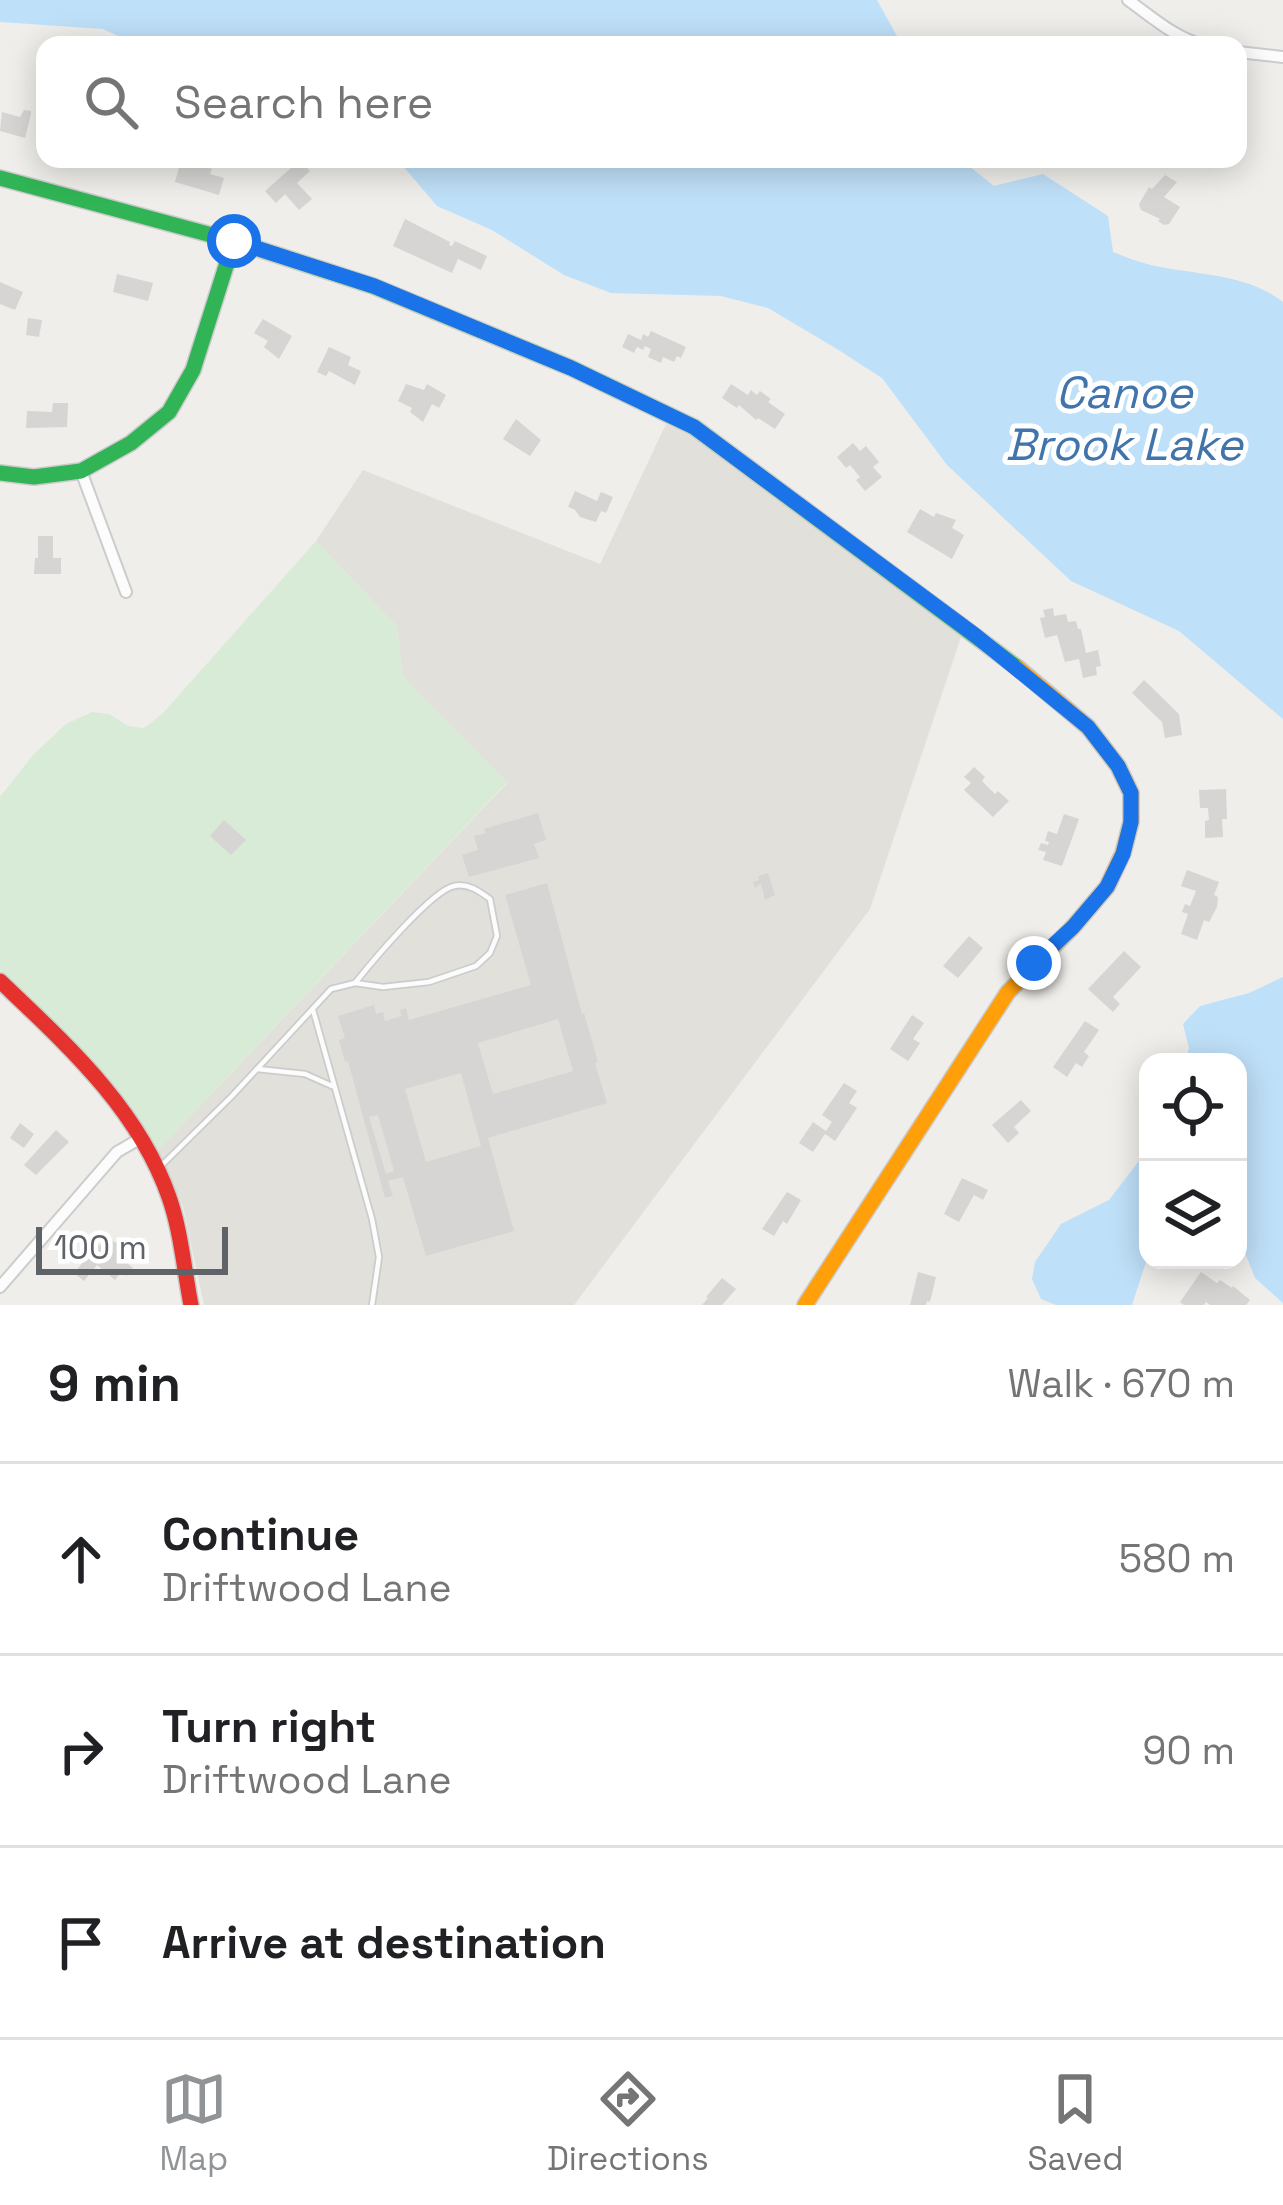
<!DOCTYPE html>
<meta charset="utf-8">
<style>
body{margin:0;font-family:"Space Grotesk",sans-serif;background:#f6f6f6;color:#202124}
.controls{position:absolute;right:36px;bottom:36px;display:grid;overflow:hidden;border-radius:24px;box-shadow:0 6px 30px #0003}
.controls button{width:108px;height:108px;display:grid;place-items:center;padding:0;border:0;border-bottom:3px solid #e0e0e0;background:#fff;color:#202124;font:60px sans-serif}
.scale{position:absolute;left:36px;bottom:30px;width:192px;box-sizing:border-box;padding-left:12px;border:6px solid #5f6368;border-top:0;font-size:33px;line-height:42px;white-space:nowrap;color:#5f6368;-webkit-text-stroke:9px #fff;paint-order:stroke}
.stop{position:absolute;width:36px;height:36px;margin:-27px;border:9px solid #1a73e8;border-radius:50%;background:#fff}
.stop.end{background:#1a73e8;border-color:#fff;box-shadow:0 3px 12px #0008}
.list{margin:0;padding:0;list-style:none}
h2{display:flex;justify-content:space-between;align-items:center;height:156px;margin:0;padding:0 48px;font-size:51px}
h2 small{font-size:39px;font-weight:400;color:#757577}
.list li{display:grid;grid-template-columns:78px 1fr auto;gap:36px;align-items:center;box-sizing:border-box;height:192px;padding:0 48px;border-top:3px solid #e0e0e0}
.list b{display:block;font-size:45px;white-space:nowrap}
.list p{margin:0;font-size:39px;white-space:nowrap;color:#757577}
.list em{font-size:39px;font-style:normal;color:#757577}
.icon{flex:none;width:66px;height:66px;fill:none;stroke:currentColor;stroke-width:2;stroke-linecap:round;stroke-linejoin:round}
.map{position:relative;flex:none;width:1283px;height:1305px;overflow:hidden}
.search{position:absolute;background:#fff;box-shadow:0 6px 30px #0003;left:36px;right:36px;top:36px;height:132px;display:flex;align-items:center;gap:30px;box-sizing:border-box;padding:0 42px;border-radius:24px;color:#757577;font-size:45px}
.sheet{height:732px;background:#fff}
nav{display:flex;justify-content:space-around;align-items:center;box-sizing:border-box;height:168px;border-top:3px solid #e0e0e0;background:#fff;font-size:33px;color:#757577}
nav a{display:grid;justify-items:center;gap:6px}
nav .on{color:#919496}
.map>svg:first-child{display:block}
.education{fill:#e2e0da}
.green{fill:#d8ebd6}
.water{fill:#bfe0f9}
.building{fill:#d6d5d3;fill-rule:evenodd}
.lines{fill:none;stroke-linecap:round;stroke-linejoin:round}
.lane-casing{stroke:#cbcccc;stroke-width:8}
.street-casing{stroke:#cbcccc;stroke-width:14}
.fast-casing{stroke:#cacacb;stroke-width:18}
.slow-casing{stroke:#cacacb;stroke-width:18}
.jam-casing{stroke:#cacacb;stroke-width:18}
.lane{stroke:#fdfcfc;stroke-width:4.5}
.street{stroke:#fdfcfc;stroke-width:10}
.fast{stroke:#30b455;stroke-width:15}
.slow{stroke:#ff9f0a;stroke-width:15}
.jam{stroke:#e5322d;stroke-width:15}
.route{stroke:#1a73e8;stroke-width:15}
.labels{text-anchor:middle;dominant-baseline:central;stroke-width:10;stroke-linejoin:round;paint-order:stroke}
.water-label{font-size:45px;font-style:italic;fill:#4174aa;stroke:#fff}
</style>
<div class="map">
<svg width="1283" height="1305" viewBox="0 0 1283 1305">
<rect width="100%" height="100%" fill="#efeeea"/>
<path class="education" d="M 666,424 L 688,433 L 961,637 L 870,909 L 574,1305 L 204,1305 L 183,1207 L 157,1151 L 507,783 L 403,677 L 397,627 L 316,541 L 363,470 L 600,564 Z"/>
<path class="green" d="M 316,541 L 397,627 L 403,677 L 507,782 L 157,1151 C 111,1076 63,1030 0,970 L 0,797 L 33,755 L 66,724 L 92,712 L 109,714 L 128,726 L 144,728 L 162,714 Z"/>
<g class="water">
<path d="M 0,0 L 877,0 L 902,45 L 138,45 L 103,29 L 0,22 Z"/>
<path d="M 397,159 L 960,159 L 994,186 L 1043,174 L 1108,216 L 1113,252 C 1126,257 1138,262 1151,265 C 1194,275 1247,273 1283,302 L 1283,719 L 1179,631 L 1071,581 L 947,465 L 882,378 L 837,349 L 768,308 L 721,296 L 611,293 L 564,275 L 492,230 L 437,206 Z"/>
<path d="M 1283,977 L 1283,1303 L 1255,1278 L 1238,1235 L 1238,1062 L 1185,1062 L 1189,1048 L 1183,1024 L 1200,1006 L 1249,993 Z"/>
<path d="M 1148,1149 L 1148,1256 L 1132,1305 L 1056,1305 L 1041,1299 L 1032,1279 L 1035,1262 L 1061,1224 L 1109,1200 Z"/>
</g>
<g class="building">
<path d="M 24,110 L 31,111 L 31,114 L 25,138 L 0,131 L 2,112 L 20,117 Z"/>
<path d="M 181,160 L 212,169 L 210,174 L 224,178 L 219,195 L 175,182 Z"/>
<path d="M 300,160 L 310,171 L 297,183 L 312,199 L 299,210 L 285,194 L 276,203 L 265,191 Z"/>
<path d="M 1165,175 L 1177,182 L 1164,197 L 1180,207 L 1169,224 L 1164,225 L 1158,221 L 1160,219 L 1141,210 L 1139,204 L 1149,187 L 1152,189 Z"/>
<path d="M 405,219 L 450,242 L 449,245 L 452,246 L 455,241 L 487,256 L 481,270 L 458,259 L 452,273 L 393,246 Z"/>
<path d="M 117,274 L 153,283 L 148,301 L 113,292 Z"/>
<path d="M 0,282 L 23,292 L 15,310 L 0,304 Z"/>
<path d="M 28,318 L 42,320 L 39,337 L 26,335 Z"/>
<path d="M 263,319 L 292,336 L 279,359 L 264,347 L 268,341 L 254,333 Z"/>
<path d="M 651,331 L 686,347 L 681,358 L 677,356 L 674,362 L 663,357 L 661,363 L 648,357 L 651,349 L 645,346 L 643,350 L 637,347 L 634,353 L 622,347 L 628,334 L 641,340 L 643,334 L 648,337 Z"/>
<path d="M 329,347 L 351,357 L 348,365 L 361,371 L 355,385 L 329,371 L 326,376 L 317,372 Z"/>
<path d="M 406,384 L 424,390 L 427,384 L 446,395 L 439,408 L 432,404 L 423,422 L 410,412 L 412,408 L 398,401 Z"/>
<path d="M 731,384 L 748,395 L 751,390 L 757,395 L 760,391 L 771,399 L 768,402 L 785,414 L 775,429 L 758,418 L 756,420 L 739,405 L 737,408 L 722,398 Z"/>
<path d="M 53,403 L 68,403 L 67,427 L 26,428 L 27,411 L 52,412 Z"/>
<path d="M 516,419 L 541,440 L 530,456 L 503,439 Z"/>
<path d="M 853,443 L 860,451 L 866,446 L 879,462 L 873,467 L 882,477 L 865,491 L 856,480 L 860,477 L 850,465 L 846,468 L 837,457 Z"/>
<path d="M 575,491 L 597,501 L 601,492 L 613,497 L 606,513 L 601,511 L 596,522 L 580,517 L 575,510 L 568,507 Z"/>
<path d="M 920,509 L 934,517 L 936,513 L 956,520 L 952,528 L 964,535 L 952,559 L 907,532 Z"/>
<path d="M 38,536 L 53,536 L 53,558 L 61,558 L 61,574 L 34,574 L 35,558 L 38,558 Z"/>
<path d="M 1053,608 L 1054,616 L 1066,614 L 1068,622 L 1076,621 L 1078,629 L 1081,629 L 1086,653 L 1098,650 L 1101,666 L 1096,667 L 1097,675 L 1083,678 L 1079,659 L 1065,662 L 1057,635 L 1045,638 L 1040,618 L 1045,617 L 1043,610 Z"/>
<path d="M 1144,680 L 1179,714 L 1182,735 L 1165,738 L 1162,722 L 1132,693 Z"/>
<path d="M 974,767 L 985,777 L 982,781 L 995,794 L 998,791 L 1009,801 L 993,817 L 964,790 L 971,783 L 964,777 Z"/>
<path d="M 1226,789 L 1227,819 L 1222,819 L 1223,837 L 1205,838 L 1205,821 L 1209,820 L 1208,808 L 1200,808 L 1199,790 Z"/>
<path d="M 538,813 L 546,840 L 534,844 L 539,858 L 469,877 L 462,855 L 478,850 L 474,836 L 486,833 L 484,829 Z"/>
<path d="M 1064,814 L 1079,819 L 1062,866 L 1043,860 L 1046,852 L 1038,850 L 1041,843 L 1048,845 L 1049,842 L 1045,841 L 1048,831 L 1057,834 Z"/>
<path d="M 224,820 L 246,840 L 231,855 L 210,836 Z"/>
<path d="M 1187,870 L 1219,882 L 1214,895 L 1218,897 L 1217,907 L 1209,922 L 1204,920 L 1197,940 L 1181,934 L 1188,914 L 1182,912 L 1185,904 L 1190,906 L 1196,891 L 1181,886 Z"/>
<path d="M 768,873 L 775,895 L 765,900 L 761,884 L 755,888 L 753,882 L 759,880 L 758,876 Z"/>
<path d="M 547,883 L 582,1014 L 584,1013 L 598,1062 L 595,1063 L 607,1103 L 488,1138 L 514,1231 L 426,1256 L 403,1177 L 388,1181 L 393,1196 L 385,1198 L 348,1061 L 345,1062 L 339,1040 L 345,1038 L 338,1016 L 374,1005 L 376,1014 L 383,1012 L 385,1021 L 401,1016 L 400,1010 L 406,1008 L 409,1020 L 531,985 L 505,895 ZM 558,1019 L 573,1071 L 493,1094 L 478,1043 ZM 461,1073 L 481,1146 L 426,1162 L 405,1089 ZM 378,1115 L 394,1171 L 386,1174 L 369,1117 Z"/>
<path d="M 969,936 L 983,948 L 958,978 L 943,966 Z"/>
<path d="M 1124,951 L 1141,967 L 1113,997 L 1120,1004 L 1113,1012 L 1088,989 Z"/>
<path d="M 912,1015 L 924,1023 L 913,1039 L 920,1043 L 908,1061 L 890,1049 Z"/>
<path d="M 1085,1021 L 1099,1030 L 1084,1052 L 1089,1056 L 1082,1067 L 1076,1063 L 1067,1077 L 1053,1067 Z"/>
<path d="M 844,1083 L 857,1091 L 849,1103 L 857,1108 L 835,1141 L 825,1134 L 813,1152 L 799,1143 L 813,1122 L 826,1131 L 832,1122 L 822,1115 Z"/>
<path d="M 1021,1100 L 1031,1111 L 1014,1127 L 1019,1133 L 1008,1143 L 992,1125 Z"/>
<path d="M 20,1123 L 34,1134 L 24,1148 L 10,1138 Z"/>
<path d="M 56,1130 L 69,1142 L 36,1175 L 24,1165 Z"/>
<path d="M 962,1178 L 988,1190 L 983,1200 L 974,1195 L 959,1222 L 944,1214 Z"/>
<path d="M 787,1192 L 801,1200 L 787,1224 L 783,1221 L 774,1236 L 762,1229 Z"/>
<path d="M 109,1239 L 124,1247 L 122,1249 L 133,1258 L 128,1264 L 133,1268 L 126,1276 L 121,1272 L 115,1280 L 97,1265 L 84,1281 L 74,1273 L 89,1255 L 84,1251 L 89,1245 L 94,1249 L 98,1244 L 103,1247 Z"/>
<path d="M 918,1272 L 936,1277 L 930,1302 L 927,1301 L 926,1305 L 910,1305 Z"/>
<path d="M 1201,1272 L 1217,1283 L 1220,1280 L 1232,1288 L 1233,1286 L 1250,1300 L 1246,1305 L 1210,1305 L 1206,1302 L 1204,1305 L 1184,1305 L 1180,1302 Z"/>
<path d="M 722,1278 L 736,1289 L 722,1305 L 702,1305 L 708,1298 L 706,1297 Z"/>
</g>
<g class="lines">
<defs>
<g id="lane">
<path d="M 313,1010 L 372,1219 L 379,1257 L 372,1305"/>
<path d="M 257,1069 L 305,1074 L 332,1086"/>
<path d="M 161,1166 L 232,1096 L 331,989 L 355,983 L 383,987 L 429,982 L 476,966 L 490,953 L 497,936 L 490,899 C 479,891 468,883 454,886 C 431,891 371,963 355,983"/>
</g>
<g id="street">
<path d="M 1128,0 C 1152,17 1175,38 1203,45"/>
<path d="M 1238,52 L 1283,57"/>
<path d="M 81,471 L 126,592"/>
<path d="M 0,1287 L 117,1152 L 141,1138"/>
</g>
<g id="fast">
<path d="M 0,178 L 234,241 L 373,286 L 571,368 L 694,427 L 1018,668"/>
<path d="M 0,473 L 34,477 L 81,471 L 131,443 L 169,412 L 193,370 L 234,241"/>
</g>
<path id="slow" d="M 805,1305 L 1008,992 L 1073,927 L 1107,887 L 1123,853 L 1131,822 L 1131,793 L 1118,766 L 1088,727 L 1018,668"/>
<path id="jam" d="M 0,981 C 66,1044 138,1108 169,1197 C 181,1231 184,1269 191,1305"/>
</defs>
<use href="#lane" class="lane-casing"/>
<use href="#street" class="street-casing"/>
<use href="#fast" class="fast-casing"/>
<use href="#slow" class="slow-casing"/>
<use href="#jam" class="jam-casing"/>
<use href="#lane" class="lane"/>
<use href="#street" class="street"/>
<use href="#fast" class="fast"/>
<use href="#slow" class="slow"/>
<use href="#jam" class="jam"/>
</g>
<g class="lines">
<path class="route" d="M 234,241 L 374,286 L 571,368 L 694,427 L 975,635 L 1088,727 L 1118,766 L 1131,793 L 1131,822 L 1123,854 L 1107,887 L 1073,927 L 1034,963"/>
</g>
<g class="labels">
<g class="water-label">
<text x="1124" y="392">Canoe<tspan x="1124" dy="52">Brook Lake</tspan></text>
</g>
</g>
</svg>
<div class="controls">
<button><svg class="icon" aria-label="locate" viewBox="0 0 24 24"><circle cx="12" cy="12" r="6"/><path d="M12 2v4M12 18v4M2 12h4M18 12h4"/></svg></button>
<button><svg class="icon" aria-label="layers" viewBox="0 0 24 24"><path d="M12 4l9 5-9 5-9-5zM3 14l9 5 9-5"/></svg></button>
</div>
<div class="scale">100 m</div>
<div class="stop" style="left:234px;top:241px"></div>
<div class="stop end" style="left:1034px;top:963px"></div>
<div class="search"><svg class="icon" aria-label="search" viewBox="0 0 24 24"><circle cx="10" cy="10" r="6"/><path d="M15 15l6 6"/></svg>Search here</div>
</div>
<section class="sheet">
<h2>9 min<small>Walk · 670 m</small></h2>
<ul class="list">
<li><svg class="icon" aria-label="ahead" viewBox="0 0 24 24"><path d="M12 20V5M6 11l6-6 6 6"/></svg><div><b>Continue</b><p>Driftwood Lane</p></div><em>580 m</em></li>
<li><svg class="icon" aria-label="right" viewBox="0 0 24 24"><path d="M7 20v-9h11M14 6l5 5-5 5"/></svg><div><b>Turn right</b><p>Driftwood Lane</p></div><em>90 m</em></li>
<li><svg class="icon" aria-label="arrive" viewBox="0 0 24 24"><path d="M6 21V4h12l-3 4 3 4H6"/></svg><div><b>Arrive at destination</b></div></li>
</ul>
</section>
<nav>
<a class="on"><svg class="icon" aria-label="map" viewBox="0 0 24 24"><path d="M3 6l6-2 6 2 6-2v14l-6 2-6-2-6 2zM9 4v14M15 6v14"/></svg>Map</a>
<a><svg class="icon" aria-label="directions" viewBox="0 0 24 24"><path d="M12 3l9 9-9 9-9-9zM9 14v-3h6M13 9l2 2-2 2"/></svg>Directions</a>
<a><svg class="icon" aria-label="saved" viewBox="0 0 24 24"><path d="M7 4h10v16l-5-4-5 4z"/></svg>Saved</a>
</nav>
